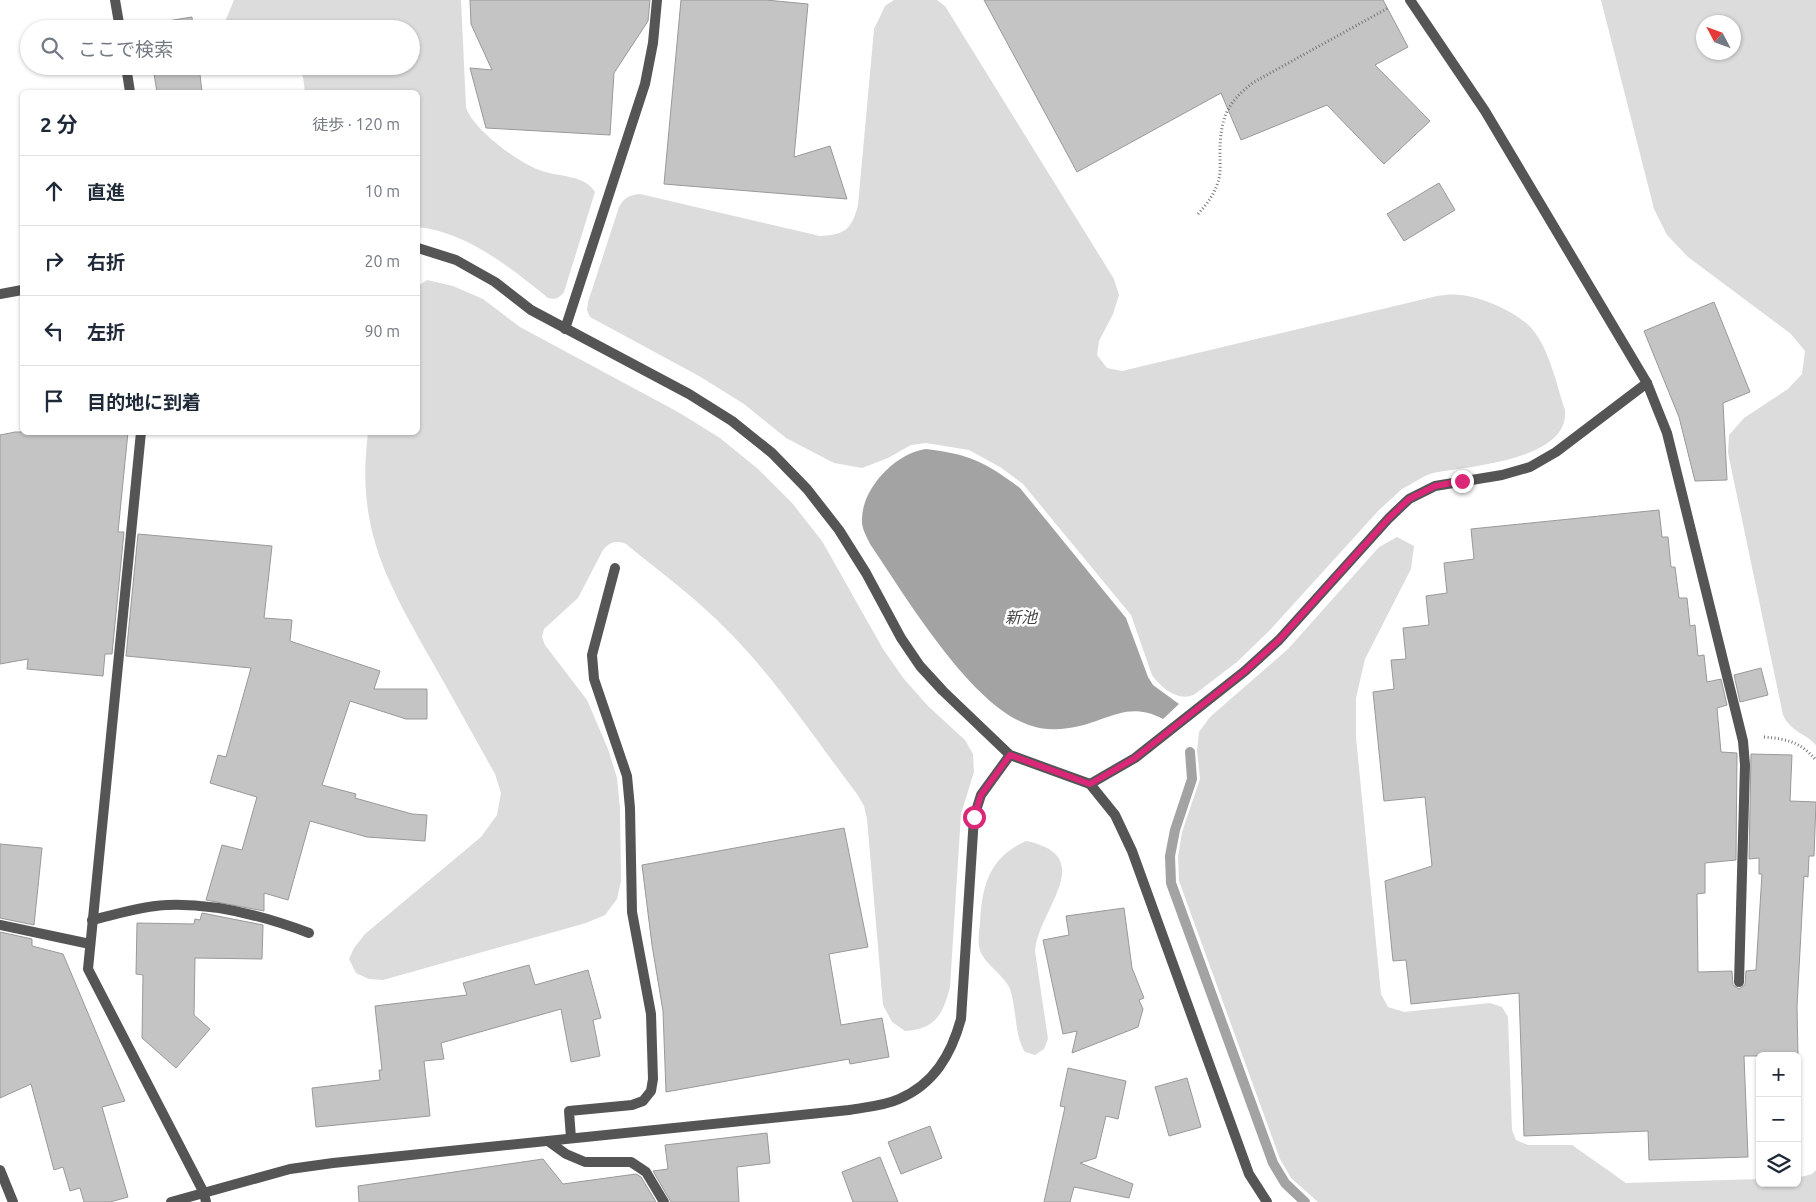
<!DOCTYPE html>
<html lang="ja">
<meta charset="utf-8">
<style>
body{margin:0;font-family:Ubuntu,"Noto Sans JP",sans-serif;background:#f6f6f7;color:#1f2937}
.controls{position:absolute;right:15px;bottom:15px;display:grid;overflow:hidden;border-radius:8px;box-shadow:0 1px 4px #0004}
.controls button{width:45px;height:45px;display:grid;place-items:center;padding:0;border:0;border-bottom:1px solid #e0e1e3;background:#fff;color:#1f2937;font:25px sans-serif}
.compass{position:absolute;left:1696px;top:15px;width:45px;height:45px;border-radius:50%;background:#fff;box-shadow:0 1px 4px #0004;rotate:311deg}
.stop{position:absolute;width:15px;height:15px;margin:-11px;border:4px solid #db2777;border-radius:50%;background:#fff}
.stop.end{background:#db2777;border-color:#fff;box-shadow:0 1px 5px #0008}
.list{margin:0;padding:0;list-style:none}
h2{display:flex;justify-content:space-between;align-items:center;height:65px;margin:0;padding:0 20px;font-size:21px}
h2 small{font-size:16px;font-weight:400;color:#747a83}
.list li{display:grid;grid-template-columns:32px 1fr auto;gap:15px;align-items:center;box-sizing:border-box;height:70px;padding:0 20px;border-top:1px solid #e0e1e3}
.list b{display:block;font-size:19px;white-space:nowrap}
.list em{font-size:16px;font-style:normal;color:#747a83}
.icon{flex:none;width:28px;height:28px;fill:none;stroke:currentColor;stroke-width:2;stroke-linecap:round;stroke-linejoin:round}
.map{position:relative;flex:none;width:1816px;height:1202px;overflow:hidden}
.search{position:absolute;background:#fff;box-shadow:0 1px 4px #0004;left:20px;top:20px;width:400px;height:55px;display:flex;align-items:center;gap:12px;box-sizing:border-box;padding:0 18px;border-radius:28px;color:#747a83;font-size:19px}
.panel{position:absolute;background:#fff;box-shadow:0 1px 4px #0004;left:20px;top:90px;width:400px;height:345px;border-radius:8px}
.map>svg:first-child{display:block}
.green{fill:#dcdcdc;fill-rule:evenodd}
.water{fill:#a3a3a3}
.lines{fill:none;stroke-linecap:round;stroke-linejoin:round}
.stream{stroke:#a3a3a3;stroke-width:10}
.building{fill:#c4c4c4;stroke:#999}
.path{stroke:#777;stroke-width:3;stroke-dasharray:1 2.5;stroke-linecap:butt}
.street{stroke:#555;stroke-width:10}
.route{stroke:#db2777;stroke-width:6}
.labels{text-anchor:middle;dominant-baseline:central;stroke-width:5;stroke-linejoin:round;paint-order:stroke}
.water-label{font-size:16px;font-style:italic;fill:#444;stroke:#fff}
</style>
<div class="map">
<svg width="1816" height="1202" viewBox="0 0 1816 1202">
<rect width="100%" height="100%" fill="#fff"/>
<g class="green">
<path d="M 234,0 L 461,0 L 466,107 C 472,129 520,164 542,171 C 560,177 585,175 595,192 L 564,292 C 559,298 556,300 548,298 C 510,267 468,233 418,227 L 418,92 L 305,92 L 303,77 L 296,66 L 411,66 L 411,29 L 222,29 Z"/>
<path d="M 894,0 L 937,0 L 945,6 L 1114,279 L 1119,295 L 1113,314 L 1099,341 L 1097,355 L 1107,368 L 1122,371 L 1437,296 C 1444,295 1452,294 1460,295 C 1480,296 1519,313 1532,329 C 1549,348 1557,386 1565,410 C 1570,461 1467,466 1433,473 C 1423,476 1412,484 1402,489 L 1379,510 L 1269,631 L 1237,662 L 1195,694 C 1180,703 1161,688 1152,675 L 1131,615 L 1023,484 L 1000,467 L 969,450 L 926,443 L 911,445 L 888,458 L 862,468 L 834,463 L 786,438 L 744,404 L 699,376 L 590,317 L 587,310 L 588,302 L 619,207 C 624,198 629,195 640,194 L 820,236 C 845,235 852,229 858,205 L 874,29 L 885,6 Z"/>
<path d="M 1601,0 L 1816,0 L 1816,745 C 1804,732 1792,733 1783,715 L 1728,453 L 1729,435 L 1744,418 L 1788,389 L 1802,374 L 1805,351 L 1791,334 L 1688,257 L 1667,235 L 1654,209 ZM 1704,22 L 1734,22 L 1734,52 L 1704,52 Z"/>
<path d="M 427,280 L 453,286 L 483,299 L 520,327 L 678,412 L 720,438 L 758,469 L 792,503 L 822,541 L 883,649 L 904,679 L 928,706 L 965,740 L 973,754 L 974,772 L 961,814 L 950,987 C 943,1015 935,1029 905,1031 L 892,1022 L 883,1005 L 867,819 L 864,806 L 857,794 C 815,739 776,679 727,630 C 696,598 660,572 626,544 C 616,540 610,542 603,550 L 578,598 L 544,629 L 542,637 L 545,645 L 587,700 L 608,749 L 617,778 L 620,808 L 621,881 L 617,899 L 605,915 L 586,923 L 383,980 L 369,979 L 356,973 L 349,959 L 354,948 L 365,934 L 481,837 L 497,815 L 501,793 L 495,774 C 473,735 452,696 430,658 C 385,578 356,527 368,433 L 418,432 L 418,286 Z"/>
<path d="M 1397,537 L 1414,546 L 1411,569 L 1365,659 L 1356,698 L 1356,737 L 1381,994 L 1388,1007 L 1404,1012 L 1490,1003 L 1502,1007 L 1508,1017 L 1512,1130 L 1516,1140 L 1528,1145 L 1572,1145 L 1626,1183 L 1760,1179 L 1760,1183 L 1797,1183 L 1797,1178 L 1812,1174 L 1816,1170 L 1816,1202 L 1318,1202 L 1291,1178 L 1280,1159 L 1179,881 L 1178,857 L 1182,832 L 1200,779 L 1197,751 L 1199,732 L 1210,717 L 1288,649 L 1379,547 Z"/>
<path d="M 1026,841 C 1100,856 1038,910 1035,951 L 1048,1039 L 1044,1049 L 1035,1055 L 1025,1052 C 1014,1034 1017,1010 1010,989 C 1004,975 988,967 981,953 C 977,944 979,933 980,923 C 982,886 989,857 1026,841 Z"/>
</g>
<path class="water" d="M 926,449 C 969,454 985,462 1020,488 L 1126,618 L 1148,677 L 1153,685 L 1179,704 L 1163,719 C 1126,699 1106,723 1069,728 C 1056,730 1044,730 1032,726 C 972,709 905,595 870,544 C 866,536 861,527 862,518 C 863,487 896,453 926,449 Z"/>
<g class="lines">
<path class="stream" d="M 1190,752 L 1192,779 L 1175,830 L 1170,856 L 1171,883 L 1273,1163 L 1285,1183 L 1305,1202"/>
</g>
<g class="building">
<path d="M 470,0 L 650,0 L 648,21 L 614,73 L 610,135 L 486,128 L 470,68 L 492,70 L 471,24 Z"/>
<path d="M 681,0 L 766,0 L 808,4 L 794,157 L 830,146 L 847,199 L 664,184 Z"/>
<path d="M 984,0 L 1383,0 L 1408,47 L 1375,65 L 1430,121 L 1384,164 L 1327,105 L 1241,140 L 1221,93 L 1077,172 Z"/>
<path d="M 192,17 L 193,29 L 144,29 L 143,25 Z"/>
<path d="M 150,66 L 199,66 L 202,92 L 157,92 L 153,68 L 150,69 Z"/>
<path d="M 1439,183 L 1455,210 L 1404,241 L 1387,214 Z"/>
<path d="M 1714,302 L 1750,392 L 1723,403 L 1727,480 L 1695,481 L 1679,417 L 1644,331 Z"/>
<path d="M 15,432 L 128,432 L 118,532 L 124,532 L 112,654 L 105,654 L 103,676 L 27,669 L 28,659 L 0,664 L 0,435 Z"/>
<path d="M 1659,510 L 1662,537 L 1668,537 L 1671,567 L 1675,567 L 1679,598 L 1687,598 L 1690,626 L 1695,625 L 1698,656 L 1704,655 L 1707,682 L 1721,679 L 1727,705 L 1717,708 L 1721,752 L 1737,753 L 1736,860 L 1705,863 L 1705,893 L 1697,894 L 1698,972 L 1732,971 L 1733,985 L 1739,989 L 1745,985 L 1746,971 L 1756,970 L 1762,874 L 1759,874 L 1759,858 L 1749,859 L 1751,754 L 1792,755 L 1790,801 L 1816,802 L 1814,856 L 1809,856 L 1808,877 L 1804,876 L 1797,1006 L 1798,1056 L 1744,1056 L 1748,1157 L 1649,1160 L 1648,1131 L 1524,1136 L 1519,993 L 1411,1004 L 1406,960 L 1393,961 L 1385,881 L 1432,866 L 1425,797 L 1384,801 L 1373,692 L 1394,689 L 1391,660 L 1406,659 L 1403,628 L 1429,625 L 1426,596 L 1447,593 L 1444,563 L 1474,559 L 1471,529 Z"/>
<path d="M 138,534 L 272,546 L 264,618 L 292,620 L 290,641 L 380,671 L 374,689 L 427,689 L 427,719 L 406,719 L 350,701 L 322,785 L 356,794 L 355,798 L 412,814 L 427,815 L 425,841 L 367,837 L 310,821 L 288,900 L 264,893 L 264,911 L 206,900 L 222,845 L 242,850 L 257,797 L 210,783 L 218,755 L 226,757 L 251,668 L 126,656 Z"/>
<path d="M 1761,668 L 1768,695 L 1740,702 L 1734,675 Z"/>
<path d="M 844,828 L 868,947 L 829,954 L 841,1025 L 882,1018 L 889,1057 L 850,1064 L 849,1059 L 666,1092 L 663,1011 L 652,945 L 642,865 Z"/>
<path d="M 0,844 L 42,848 L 34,925 L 0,918 Z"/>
<path d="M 1124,908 L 1132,968 L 1144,998 L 1139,1000 L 1143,1009 L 1138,1027 L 1072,1053 L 1077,1031 L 1063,1034 L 1043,940 L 1069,935 L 1066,916 Z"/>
<path d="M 202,913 L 263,925 L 262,959 L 195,958 L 194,1015 L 210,1029 L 176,1068 L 142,1038 L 143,975 L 136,974 L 137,923 L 194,924 L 195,919 L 200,920 Z"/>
<path d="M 0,932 L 32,939 L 32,946 L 63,954 L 125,1101 L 102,1107 L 128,1197 L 110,1202 L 84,1202 L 80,1188 L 70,1191 L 63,1167 L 54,1170 L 31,1084 L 0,1098 Z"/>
<path d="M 529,965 L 535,985 L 588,970 L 601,1018 L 593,1020 L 600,1056 L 571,1062 L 561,1009 L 441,1043 L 444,1059 L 424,1061 L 430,1116 L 316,1127 L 312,1088 L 380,1080 L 379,1070 L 382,1070 L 375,1006 L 467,995 L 463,983 Z"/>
<path d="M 1068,1068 L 1126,1081 L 1118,1119 L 1106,1116 L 1096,1158 L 1080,1163 L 1133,1184 L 1129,1198 L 1074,1187 L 1070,1202 L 1044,1202 L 1065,1107 L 1060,1106 Z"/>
<path d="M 1187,1078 L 1201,1127 L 1169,1136 L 1155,1087 Z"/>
<path d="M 930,1126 L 942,1158 L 901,1174 L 888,1142 Z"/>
<path d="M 767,1133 L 770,1163 L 737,1167 L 739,1202 L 671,1202 L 653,1171 L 668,1169 L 665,1145 Z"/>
<path d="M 880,1157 L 898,1202 L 853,1202 L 842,1172 Z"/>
<path d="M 543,1159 L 563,1184 L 636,1174 L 641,1177 L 656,1202 L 359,1202 L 358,1186 Z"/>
</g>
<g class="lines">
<g class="path">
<path d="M 1198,214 C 1207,204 1214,195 1218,182 C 1221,174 1220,163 1220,155 C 1220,119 1226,103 1254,82 L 1388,8"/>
<path d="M 1764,737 C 1788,739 1800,742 1816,760"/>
</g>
<g class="street">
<path d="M 115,0 L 120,29"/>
<path d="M 1410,0 L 1485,111 L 1647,383 L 1667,433 L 1743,741 L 1745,765 L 1739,982"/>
<path d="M 126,66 L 130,92"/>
<path d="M 418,248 L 456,260 L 495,282 L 531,310 L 689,394 L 732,421 L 772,453 L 807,489 L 839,530 L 866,573 L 901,638 L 920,666 L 943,691 L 1010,755 L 1090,784 L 1115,815 L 1132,851 L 1249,1174 L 1267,1202"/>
<path d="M 0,294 L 22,290"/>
<path d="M 565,329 L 645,84 L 653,43 L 657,0"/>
<path d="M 141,432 L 88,969 L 204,1193 L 206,1202"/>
<path d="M 1090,784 L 1135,758 L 1245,671 L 1279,640 L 1389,518 L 1409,499 L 1435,486 L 1502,475 L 1530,467 L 1556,452 L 1647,383"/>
<path d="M 92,920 C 117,914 142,906 167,905 C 215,903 264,916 309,933"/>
<path d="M 0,925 L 90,944"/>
<path d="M 571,1138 L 569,1111 L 632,1105 L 643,1101 L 651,1091 L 653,1079 L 651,1014 L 632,912 L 630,808 L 627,776 L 594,679 L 592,655 L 615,568"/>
<path d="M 548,1141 L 566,1154 L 585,1162 L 631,1162 L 646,1172 L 664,1202"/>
<path d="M 0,1170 L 13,1202"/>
<path d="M 171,1202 L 290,1169 L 333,1163 L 849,1110 C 865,1107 884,1106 899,1099 C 934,1084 951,1055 961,1019 L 974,817 L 981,795 L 1010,755"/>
</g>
</g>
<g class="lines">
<path class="route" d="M 974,817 L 981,795 L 1010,755 L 1090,784 L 1135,758 L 1245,671 L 1279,640 L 1389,518 L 1409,499 L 1435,486 L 1462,481"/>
</g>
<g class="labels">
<g class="water-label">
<text x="1021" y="617">新池</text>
</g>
</g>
</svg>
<div class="controls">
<button>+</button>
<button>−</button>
<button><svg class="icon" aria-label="layers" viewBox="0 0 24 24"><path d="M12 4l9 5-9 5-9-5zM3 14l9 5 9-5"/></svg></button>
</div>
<svg class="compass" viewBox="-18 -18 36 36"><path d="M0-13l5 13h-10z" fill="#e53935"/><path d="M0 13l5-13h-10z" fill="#747a83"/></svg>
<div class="stop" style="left:974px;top:817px"></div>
<div class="stop end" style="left:1462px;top:481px"></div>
<div class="search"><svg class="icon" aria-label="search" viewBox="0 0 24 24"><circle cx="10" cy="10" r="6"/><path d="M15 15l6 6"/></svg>ここで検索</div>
<section class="panel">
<h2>2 分<small>徒歩 · 120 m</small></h2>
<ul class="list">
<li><svg class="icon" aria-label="ahead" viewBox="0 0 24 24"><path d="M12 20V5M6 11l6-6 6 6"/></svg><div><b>直進</b></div><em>10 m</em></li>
<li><svg class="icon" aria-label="right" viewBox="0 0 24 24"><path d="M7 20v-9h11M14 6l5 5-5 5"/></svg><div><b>右折</b></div><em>20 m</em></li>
<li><svg class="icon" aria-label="left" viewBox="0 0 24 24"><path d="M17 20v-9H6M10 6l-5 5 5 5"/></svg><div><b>左折</b></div><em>90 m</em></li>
<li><svg class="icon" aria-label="arrive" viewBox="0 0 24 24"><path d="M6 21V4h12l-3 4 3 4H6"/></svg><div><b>目的地に到着</b></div></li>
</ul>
</section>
</div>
